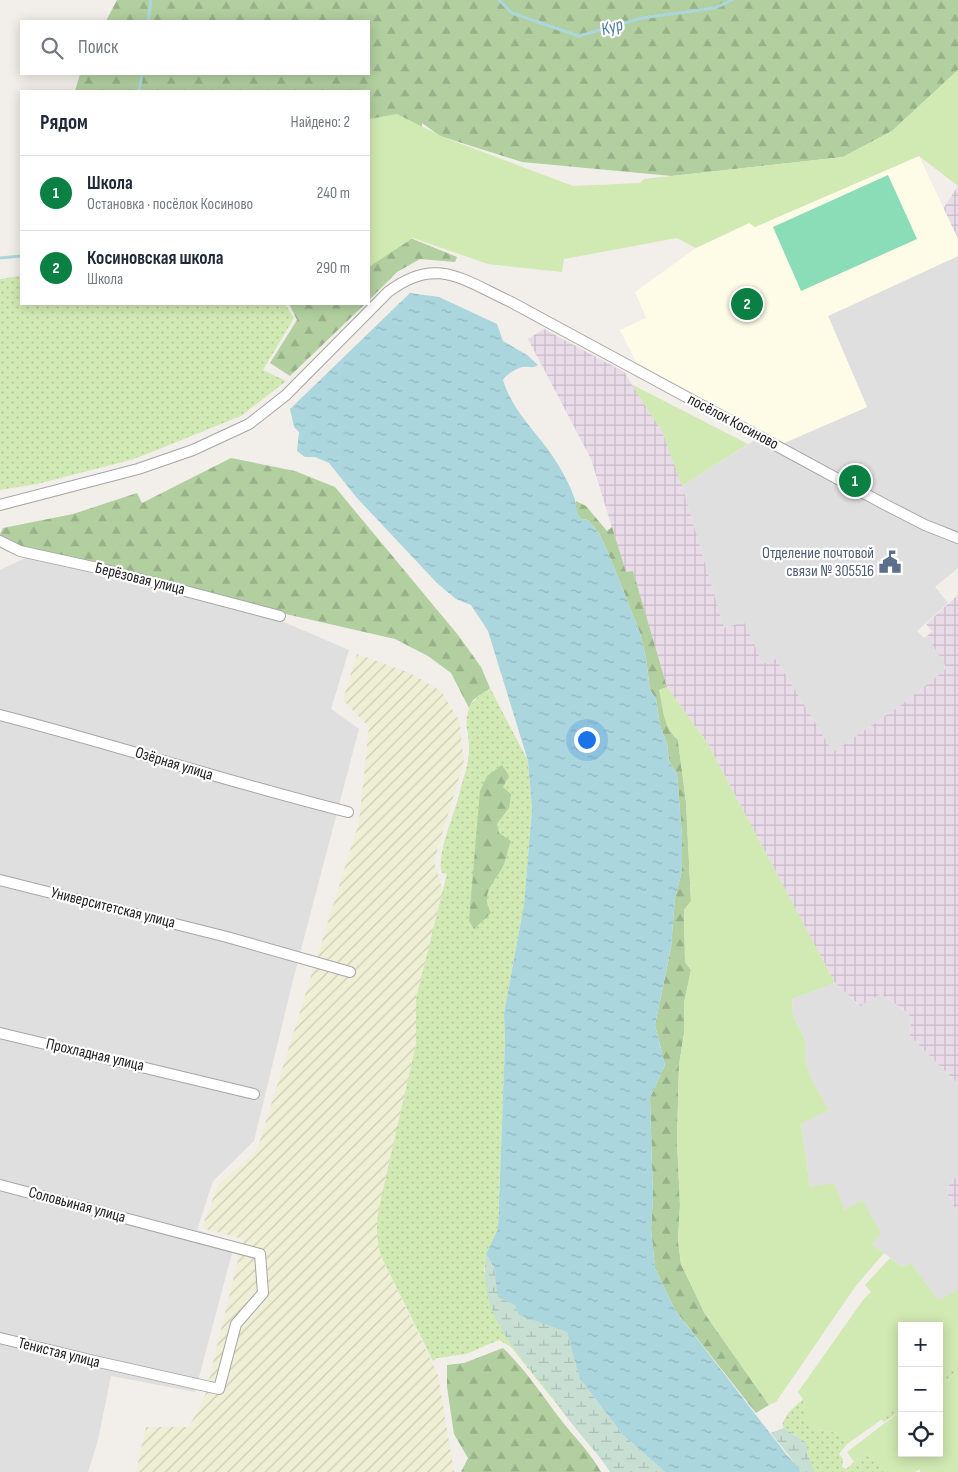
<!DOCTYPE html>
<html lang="ru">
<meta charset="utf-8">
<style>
body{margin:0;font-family:"Sofia Sans Condensed",sans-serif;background:#f6f6f7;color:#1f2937}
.controls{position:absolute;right:15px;bottom:15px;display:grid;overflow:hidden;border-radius:0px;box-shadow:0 2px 12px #0003}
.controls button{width:45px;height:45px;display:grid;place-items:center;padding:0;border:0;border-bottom:1px solid #e0e1e3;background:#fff;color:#1f2937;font:25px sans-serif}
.you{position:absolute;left:586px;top:739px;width:18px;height:18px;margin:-12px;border:4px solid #fff;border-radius:50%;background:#1a73e8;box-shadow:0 0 0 8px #1a73e833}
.badge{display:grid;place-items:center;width:32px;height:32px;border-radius:50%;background:#0b8043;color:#fff;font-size:16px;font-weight:700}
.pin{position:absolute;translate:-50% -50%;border:2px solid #fff;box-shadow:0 1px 5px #0006}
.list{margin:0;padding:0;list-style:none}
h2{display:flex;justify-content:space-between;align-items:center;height:65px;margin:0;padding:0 20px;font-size:21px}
h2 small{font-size:16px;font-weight:400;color:#747a83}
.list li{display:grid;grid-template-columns:32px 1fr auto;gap:15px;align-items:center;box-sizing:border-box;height:75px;padding:0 20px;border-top:1px solid #e0e1e3}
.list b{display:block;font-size:19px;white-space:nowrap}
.list p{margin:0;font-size:16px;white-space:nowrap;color:#747a83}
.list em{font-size:16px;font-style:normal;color:#747a83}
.icon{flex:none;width:28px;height:28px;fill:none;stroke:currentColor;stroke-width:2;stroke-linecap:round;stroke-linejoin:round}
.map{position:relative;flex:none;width:958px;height:1472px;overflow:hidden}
.search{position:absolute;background:#fff;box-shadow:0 2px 12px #0003;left:20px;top:20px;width:350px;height:55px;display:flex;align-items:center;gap:12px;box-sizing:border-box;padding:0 18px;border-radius:0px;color:#747a83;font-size:19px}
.panel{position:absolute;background:#fff;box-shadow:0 2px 12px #0003;left:20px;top:90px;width:350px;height:215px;border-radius:0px}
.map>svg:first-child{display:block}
.residential{fill:#e0dfdf}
.industrial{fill:url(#industrial-grid)}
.education{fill:#fefce6}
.farmland{fill:url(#farmland-furrows)}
.grass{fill:url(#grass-dots);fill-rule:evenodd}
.forest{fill:url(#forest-firs)}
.wetland{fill:url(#wetland-marsh)}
.garden{fill:#d1e9b2}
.pitch{fill:#8addb7}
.water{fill:url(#water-ripples)}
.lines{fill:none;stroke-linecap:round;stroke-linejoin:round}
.stream{stroke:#abd6dd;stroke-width:3}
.minor-casing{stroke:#a6a6a6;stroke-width:12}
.minor{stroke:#fff;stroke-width:10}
.labels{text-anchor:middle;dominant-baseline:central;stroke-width:4.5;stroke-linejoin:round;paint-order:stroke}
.street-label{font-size:16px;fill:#222;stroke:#fff}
.service-label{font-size:16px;fill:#4e5e75;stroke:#fff;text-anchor:end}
.water-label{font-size:18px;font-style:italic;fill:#4a7ba0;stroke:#fff}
</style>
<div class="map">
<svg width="958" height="1472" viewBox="0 0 958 1472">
<defs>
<pattern id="industrial-grid" width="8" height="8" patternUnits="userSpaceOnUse" patternTransform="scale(1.25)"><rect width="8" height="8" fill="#eadbe9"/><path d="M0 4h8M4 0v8" fill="none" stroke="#c8bcc8"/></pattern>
<pattern id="farmland-furrows" width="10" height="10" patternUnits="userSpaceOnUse" patternTransform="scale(1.25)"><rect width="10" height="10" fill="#efefd6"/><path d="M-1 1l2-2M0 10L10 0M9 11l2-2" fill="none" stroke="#cdcdb7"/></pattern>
<pattern id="grass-dots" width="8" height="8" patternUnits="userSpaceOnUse" patternTransform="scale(1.25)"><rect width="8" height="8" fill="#d1e9b2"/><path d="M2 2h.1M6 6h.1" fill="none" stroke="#b3c899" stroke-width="1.8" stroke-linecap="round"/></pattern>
<pattern id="forest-firs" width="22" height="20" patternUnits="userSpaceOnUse" patternTransform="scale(1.25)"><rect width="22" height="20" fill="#b1cf9f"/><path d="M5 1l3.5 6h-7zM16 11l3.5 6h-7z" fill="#98b189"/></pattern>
<pattern id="wetland-marsh" width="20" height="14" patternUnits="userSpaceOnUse" patternTransform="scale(1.25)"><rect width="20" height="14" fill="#c7dfd2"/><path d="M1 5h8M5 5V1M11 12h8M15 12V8" fill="none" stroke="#abbfb4"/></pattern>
<pattern id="water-ripples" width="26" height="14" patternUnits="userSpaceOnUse" patternTransform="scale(1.25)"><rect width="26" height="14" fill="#abd6dd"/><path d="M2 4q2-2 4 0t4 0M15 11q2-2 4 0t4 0" fill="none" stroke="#93b7bd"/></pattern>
</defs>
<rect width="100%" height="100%" fill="#f2eee9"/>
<g class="residential">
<path d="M 958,256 L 958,568 L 935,587 L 948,603 L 917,631 L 924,638 L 927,636 L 930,639 L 948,668 L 908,700 L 833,752 L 776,659 L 764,665 L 724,629 L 682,486 L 766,433 L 784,443 L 867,407 L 828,316 Z"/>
<path d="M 25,558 L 58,562 L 263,613 L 349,650 L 331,709 L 359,729 L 293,980 L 254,1141 L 213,1181 L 197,1230 L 235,1242 L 195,1392 L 111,1376 L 98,1440 L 88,1472 L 0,1472 L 0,570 Z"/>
<path d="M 835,983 L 859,1006 L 881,994 L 903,1010 L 911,1017 L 910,1036 L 958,1084 L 958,1175 L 945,1190 L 958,1213 L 958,1290 L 938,1300 L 911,1263 L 903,1267 L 872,1244 L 842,1205 L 810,1188 L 801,1123 L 829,1110 L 813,1082 L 805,1062 L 805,1040 L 793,1016 L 792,999 Z"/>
</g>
<g class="industrial">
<path d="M 958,186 L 958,239 L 943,209 Z"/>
<path d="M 544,329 L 624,372 L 662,431 L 678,472 L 724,628 L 744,622 L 763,664 L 776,659 L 833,752 L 908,700 L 947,668 L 927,636 L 932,631 L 926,624 L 958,595 L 958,1084 L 910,1036 L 911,1017 L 904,1010 L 881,994 L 860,1006 L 835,983 L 708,744 L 667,687 L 633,572 L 626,573 L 591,459 L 528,339 Z"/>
<path d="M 958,1175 L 958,1213 L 945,1190 Z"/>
</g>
<path class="education" d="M 919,156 L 958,239 L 958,256 L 828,316 L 867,407 L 784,443 L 636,362 L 620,330 L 646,318 L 635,292 L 696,248 L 749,223 L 755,227 Z"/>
<path class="farmland" d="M 357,654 L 410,673 L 441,691 L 459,720 L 464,761 L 434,861 L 443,892 L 416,998 L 416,1044 L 380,1203 L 381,1256 L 438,1375 L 454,1472 L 136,1472 L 146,1427 L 189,1427 L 205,1396 L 243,1239 L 202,1228 L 218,1185 L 257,1150 L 359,822 L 369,727 L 343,700 Z"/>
<g class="grass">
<path d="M 21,276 L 21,304 L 285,304 L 294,318 L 263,370 L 286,381 L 241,416 L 134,459 L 37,484 L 0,490 L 0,279 Z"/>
<path d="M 490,688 L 528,761 L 532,809 L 524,905 L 504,1013 L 505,1042 L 498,1229 L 486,1254 L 484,1272 L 567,1332 L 610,1472 L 600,1454 L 578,1431 L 511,1347 L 499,1340 L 466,1354 L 437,1358 L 433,1361 L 381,1256 C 376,1237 376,1222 380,1203 L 416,1044 L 416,998 L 447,874 L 442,873 C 436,854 454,816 459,795 C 462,781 469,765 469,750 C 470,735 463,725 469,709 C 473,699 481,695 490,688 ZM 502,765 L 503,787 L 509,808 L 497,824 L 503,864 L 486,892 L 487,906 L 469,921 Z"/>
<path d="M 958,1367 L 958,1372 L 939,1385 L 939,1379 Z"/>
<path d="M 803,1399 L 804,1411 L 817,1430 L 839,1433 L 847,1444 L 839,1454 L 843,1459 L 842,1467 L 846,1469 L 864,1454 C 874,1454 880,1464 885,1472 L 815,1472 L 807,1453 L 807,1443 L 784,1428 L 782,1424 L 788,1413 Z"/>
<path d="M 902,1405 L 902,1410 L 884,1422 L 881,1419 Z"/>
</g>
<g class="forest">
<path d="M 117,0 L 958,0 L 958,70 L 892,131 L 843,157 L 672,176 L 522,162 L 440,136 L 422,123 L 421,183 L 398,233 L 457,257 L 455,262 L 420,259 L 397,272 L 369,300 L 369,91 L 75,91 L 80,74 L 369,74 L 369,21 L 106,21 Z"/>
<path d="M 289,304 L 365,304 L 290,376 L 270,363 L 297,320 Z"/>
<path d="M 231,458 L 295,471 L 335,487 L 458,635 L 481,667 L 490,688 L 473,700 L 469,708 L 451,673 L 428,656 L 395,639 L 242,604 L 0,545 L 0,534 L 3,528 L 73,514 L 137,493 L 142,503 Z"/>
<path d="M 576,501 L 586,506 L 607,531 L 612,527 L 626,572 L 633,571 L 667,687 L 659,690 L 678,740 L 686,802 L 691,901 L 684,910 L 685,962 L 691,970 L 684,1003 L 684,1034 L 679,1065 L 677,1140 L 680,1205 L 678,1240 L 681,1264 L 705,1314 L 769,1405 L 756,1413 L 675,1310 L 655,1268 L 651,1229 L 653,1197 L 650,1098 L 665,1065 L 655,1025 L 671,948 L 675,898 L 682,871 L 682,836 L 677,774 L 669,761 L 667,743 L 660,726 L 656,699 L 650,690 L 646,658 L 640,633 L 612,562 L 599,533 L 588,520 L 581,519 L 576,512 Z"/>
<path d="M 502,765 L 509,776 L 503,787 L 511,794 L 509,808 L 497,824 L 499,833 L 511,841 C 508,848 507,856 504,864 C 496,882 479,892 491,913 L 474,929 L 469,921 L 480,791 L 487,776 Z"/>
<path d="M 503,1348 C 526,1370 542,1395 561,1420 C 575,1438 590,1452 601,1472 L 461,1472 L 468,1458 L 454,1434 L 447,1387 L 447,1365 L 464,1363 Z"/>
</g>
<g class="wetland">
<path d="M 486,1254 L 494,1268 L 499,1297 L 515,1305 L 519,1315 L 567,1332 L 580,1379 L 623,1435 L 665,1472 L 610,1472 C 600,1456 588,1444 577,1430 C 566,1417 557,1403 547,1390 C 513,1347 478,1313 486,1254 Z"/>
<path d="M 784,1428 L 807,1443 L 807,1453 L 815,1472 L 800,1472 C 799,1467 776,1440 771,1433 Z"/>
</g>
<g class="garden">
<path d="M 958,70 L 958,186 L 919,156 L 755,227 L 749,223 L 696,248 L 677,238 L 564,259 L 562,272 L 488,264 L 413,238 L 369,267 L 369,119 L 397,114 L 443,137 L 573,186 L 640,183 L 644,179 L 672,176 L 843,157 L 892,131 Z"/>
<path d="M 631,384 L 748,444 L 682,486 L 662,431 Z"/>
<path d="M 667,687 L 708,744 L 835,983 L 792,999 L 793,1016 L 805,1040 L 805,1062 L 813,1082 L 829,1110 L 801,1124 L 810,1187 L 834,1183 L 845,1210 L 862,1200 L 881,1233 L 872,1244 L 884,1253 L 855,1287 L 776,1402 L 769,1405 L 705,1314 L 681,1264 L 678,1240 L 680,1205 L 677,1140 L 679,1065 L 684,1034 L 684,1003 L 691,970 L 685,962 L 684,910 L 691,901 L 686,802 L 678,740 C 663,728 663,708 659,690 Z"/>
<path d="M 890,1258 L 903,1267 L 911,1263 L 938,1300 L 958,1290 L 958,1367 L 939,1379 L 939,1326 L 902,1326 L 902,1405 L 847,1444 L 839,1433 L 817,1430 L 804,1420 L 803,1399 L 798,1392 L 863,1300 L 871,1292 L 865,1285 Z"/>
<path d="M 958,1372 L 958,1472 L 920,1472 L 920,1469 L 915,1472 L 885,1472 C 880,1464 874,1454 864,1454 L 854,1462 L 847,1452 L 902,1410 L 902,1453 L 939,1453 L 939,1385 Z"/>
</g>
<path class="pitch" d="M 888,175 L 917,239 L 801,291 L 773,227 Z"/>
<path class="water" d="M 410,293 L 439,297 L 497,324 L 503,341 L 527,355 L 538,365 C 532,369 529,366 522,367 C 515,369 506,375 503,380 C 514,416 543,437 560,468 C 566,478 572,490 575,500 C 577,507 576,512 581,519 L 588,520 L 599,533 L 612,562 L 640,633 L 646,658 L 650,690 L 656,699 L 660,726 L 667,743 L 669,761 L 677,774 L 682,836 L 682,871 L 675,898 L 671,948 L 655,1025 L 665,1065 L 650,1098 L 653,1197 L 651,1229 L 655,1268 L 675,1310 L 786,1454 L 799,1468 L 800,1472 L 665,1472 L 623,1435 L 580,1379 L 567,1332 L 519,1315 L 515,1305 L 498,1297 L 494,1268 L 486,1254 L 498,1229 L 505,1042 L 504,1013 L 524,905 L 532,809 L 528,761 L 488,631 L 471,605 L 456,599 L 437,583 L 357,498 L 329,463 L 315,457 L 305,457 L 297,451 L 299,432 L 294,427 L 290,409 Z"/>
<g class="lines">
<g class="stream">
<path d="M 499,0 L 512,13 L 579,36 L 642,18 L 715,8 L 732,0"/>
<path d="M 148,21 L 151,0"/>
<path d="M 139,91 L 142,74"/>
<path d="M 0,258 L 21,256"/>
</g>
<defs>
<g id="minor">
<path d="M 0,505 L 138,469 L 193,450 L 249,424 L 286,395 L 388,292 C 436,255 463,280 511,302 L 884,504 L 925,525 L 958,538"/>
<path d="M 0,541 L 20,551 L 102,569 L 280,616"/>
<path d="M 0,715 C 117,745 231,783 348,812"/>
<path d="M 0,880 L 227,937 L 350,972"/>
<path d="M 0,1033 L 254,1094"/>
<path d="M 0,1185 L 260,1254 L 263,1293 L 236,1324 L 219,1389 L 90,1360 L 0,1338"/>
</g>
</defs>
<use href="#minor" class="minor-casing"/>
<use href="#minor" class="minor"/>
</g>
<defs>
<symbol id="civic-bare" viewBox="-9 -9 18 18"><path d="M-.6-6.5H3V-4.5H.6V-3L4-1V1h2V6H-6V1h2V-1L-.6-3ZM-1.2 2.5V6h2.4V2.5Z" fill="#5c6f8a" stroke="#fff" stroke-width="2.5" paint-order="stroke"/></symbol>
</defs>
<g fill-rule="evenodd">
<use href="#civic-bare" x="874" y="546" width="32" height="32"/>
</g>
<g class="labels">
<g class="street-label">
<text transform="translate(733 422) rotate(28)">посёлок Косиново</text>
<text transform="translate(140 579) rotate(14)">Берёзовая улица</text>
<text transform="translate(174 764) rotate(17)">Озёрная улица</text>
<text transform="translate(113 908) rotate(14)">Университетская улица</text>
<text transform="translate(95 1055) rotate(13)">Прохладная улица</text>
<text transform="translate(77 1205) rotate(15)">Соловьиная улица</text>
<text transform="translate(59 1353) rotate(14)">Тенистая улица</text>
</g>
<g class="service-label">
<text x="874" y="553">Отделение почтовой<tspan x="874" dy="18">связи № 305516</tspan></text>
</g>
<g class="water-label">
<text transform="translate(612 27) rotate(-16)">Кур</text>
</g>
</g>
</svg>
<div class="controls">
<button>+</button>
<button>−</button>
<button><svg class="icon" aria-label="locate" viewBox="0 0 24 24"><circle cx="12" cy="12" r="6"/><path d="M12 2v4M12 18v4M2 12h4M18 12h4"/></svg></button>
</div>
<div class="you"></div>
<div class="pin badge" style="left:855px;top:481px">1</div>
<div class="pin badge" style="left:747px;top:304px">2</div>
<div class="search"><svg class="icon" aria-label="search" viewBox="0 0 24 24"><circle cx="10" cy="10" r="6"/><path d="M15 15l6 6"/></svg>Поиск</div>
<section class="panel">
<h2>Рядом<small>Найдено: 2</small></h2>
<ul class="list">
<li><span class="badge">1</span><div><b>Школа</b><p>Остановка · посёлок Косиново</p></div><em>240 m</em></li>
<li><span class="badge">2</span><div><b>Косиновская школа</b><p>Школа</p></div><em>290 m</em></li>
</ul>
</section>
</div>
